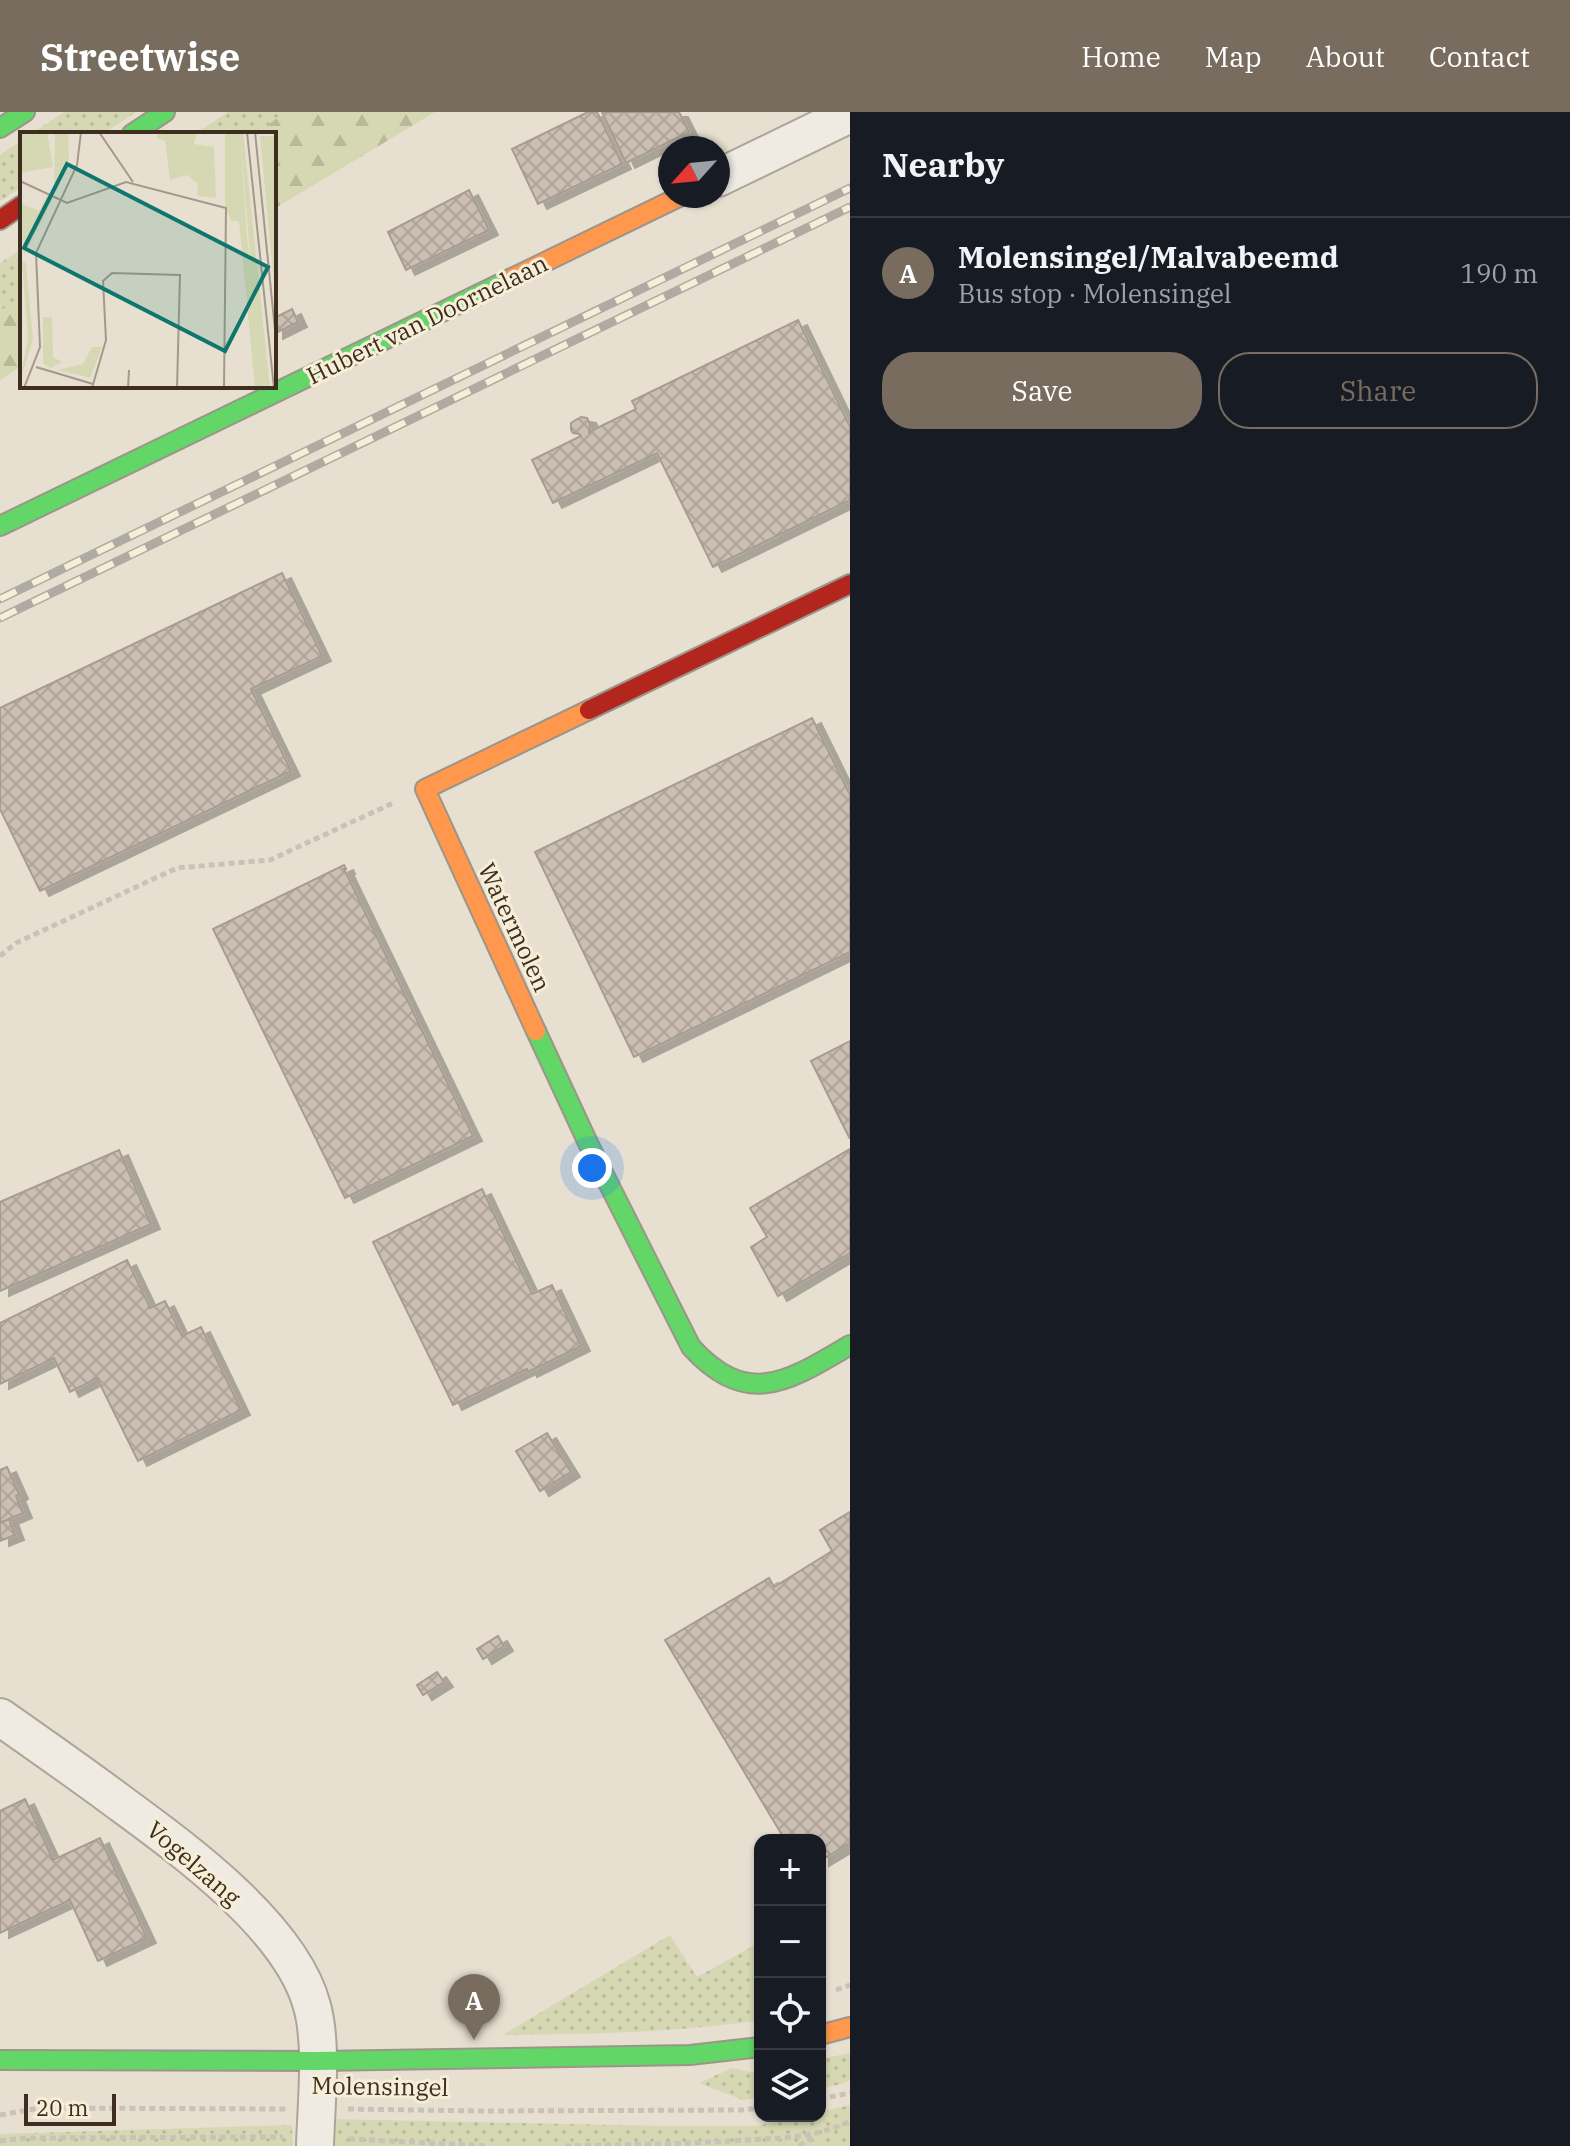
<!DOCTYPE html>
<meta charset="utf-8">
<style>
body{margin:0;font-family:"IBM Plex Serif",serif;background:#20242c;color:#f1f3f6}
.controls{position:absolute;right:24px;bottom:24px;display:grid;overflow:hidden;border-radius:16px;box-shadow:0 2px 6px #0004}
.controls button{width:72px;height:72px;display:grid;place-items:center;padding:0;border:0;border-bottom:2px solid #363941;background:#171b24;color:#f1f3f6;font:40px sans-serif}
.compass{position:absolute;left:658px;top:24px;width:72px;height:72px;border-radius:50%;background:#171b24;box-shadow:0 2px 6px #0004;rotate:243deg}
.scale{position:absolute;left:24px;bottom:20px;width:92px;box-sizing:border-box;padding-left:8px;border:4px solid #3d2e20;border-top:0;font-size:22px;line-height:28px;white-space:nowrap;color:#3d2e20;-webkit-text-stroke:6px #f7eed8;paint-order:stroke}
.you{position:absolute;left:592px;top:1056px;width:28px;height:28px;margin:-20px;border:6px solid #fff;border-radius:50%;background:#1a73e8;box-shadow:0 0 0 12px #1a73e833}
.badge{display:grid;place-items:center;width:52px;height:52px;border-radius:50%;background:#786c5e;color:#fff;font-size:26px;font-weight:700}
.pin{position:absolute;translate:-50% -66px;filter:drop-shadow(0 2px 4px #0008)}
.pin::after{content:'';position:absolute;top:42px;width:28px;height:24px;background:inherit;clip-path:polygon(0 0,100% 0,50% 100%)}
.list{margin:0;padding:0;list-style:none}
h2{display:flex;justify-content:space-between;align-items:center;height:104px;margin:0;padding:0 32px;font-size:34px}
h2 small{font-size:26px;font-weight:400;color:#9ea1a6}
.list li{display:grid;grid-template-columns:52px 1fr auto;gap:24px;align-items:center;box-sizing:border-box;height:112px;padding:0 32px;border-top:2px solid #363941}
.list b{display:block;font-size:30px;white-space:nowrap}
.list p{margin:0;font-size:26px;white-space:nowrap;color:#9ea1a6}
.list em{font-size:26px;font-style:normal;color:#9ea1a6}
.actions{display:flex;gap:16px;padding:24px 32px}
.actions a{flex:1;padding:18px 0;border:2px solid #786c5e;border-radius:32px;text-align:center;font-size:28px;color:#786c5e}
.actions .main{background:#786c5e;color:#fff}
.icon{flex:none;width:44px;height:44px;fill:none;stroke:currentColor;stroke-width:2;stroke-linecap:round;stroke-linejoin:round}
.map{position:relative;flex:none;width:850px;height:2034px;overflow:hidden}
header{display:flex;align-items:center;gap:48px;box-sizing:border-box;height:112px;padding:0 40px;background:#786c5e;color:#fff}
header strong{font-size:38px}
nav{display:flex;gap:44px;margin-inline-start:auto;font-size:28px}
main{display:flex}
aside{flex:1;background:#171b24}
.map>svg:first-child{display:block}
.grass{fill:url(#grass-dots)}
.forest{fill:url(#forest-firs)}
.building{fill:url(#building-cross-hatch);stroke:#a89c90;stroke-width:2;filter:url(#shadow)}
.lines{fill:none;stroke-linecap:round;stroke-linejoin:round}
.street-casing{stroke:#ada599;stroke-width:40}
.fast-casing{stroke:#9c958a;stroke-width:22}
.slow-casing{stroke:#9c958a;stroke-width:22}
.jam-casing{stroke:#9c958a;stroke-width:22}
.path{stroke:#c8c2b9;stroke-width:5;stroke-dasharray:6 4;stroke-linecap:butt}
.street{stroke:#efebe3;stroke-width:36}
.fast{stroke:#63d668;stroke-width:18}
.slow{stroke:#ff974d;stroke-width:18}
.jam{stroke:#b3261e;stroke-width:18}
.rail-casing{stroke:#afaaa2;stroke-width:9}
.rail{stroke:#f7eed8;stroke-width:6;stroke-dasharray:18;stroke-linecap:butt}
.labels{text-anchor:middle;dominant-baseline:central;stroke-width:6;stroke-linejoin:round;paint-order:stroke}
.street-label{font-size:24px;fill:#3d2e20;stroke:#f7eed8}
.inset-road{fill:none;stroke:#a3998a;stroke-width:2}
.view{fill:#0f766e;fill-opacity:0.15;stroke:#0f766e;stroke-width:4}
.inset-edge{fill:none;stroke:#3d2e20;stroke-width:4}
</style>
<header>
<strong>Streetwise</strong>
<nav><a>Home</a><a>Map</a><a>About</a><a>Contact</a></nav>
</header>
<main>
<div class="map">
<svg width="850" height="2034" viewBox="0 0 850 2034">
<defs>
<pattern id="grass-dots" width="8" height="8" patternUnits="userSpaceOnUse" patternTransform="scale(2)"><rect width="8" height="8" fill="#d6d7b3"/><path d="M2 2h.1M6 6h.1" fill="none" stroke="#b9b99a" stroke-width="1.8" stroke-linecap="round"/></pattern>
<pattern id="forest-firs" width="22" height="20" patternUnits="userSpaceOnUse" patternTransform="scale(2)"><rect width="22" height="20" fill="#d6d7b3"/><path d="M5 1l3.5 6h-7zM16 11l3.5 6h-7z" fill="#b9b99a"/></pattern>
<pattern id="building-cross-hatch" width="8" height="8" patternUnits="userSpaceOnUse" patternTransform="scale(2)"><rect width="8" height="8" fill="#cbbfb2"/><path d="M0 0l8 8M0 8l8-8" fill="none" stroke="#afa499"/></pattern>
<filter id="shadow"><feDropShadow dx="9" dy="5" stdDeviation="0" flood-color="#0004"/></filter>
</defs>
<rect width="100%" height="100%" fill="#e7e0d1"/>
<g class="grass">
<path d="M 64,0 L 136,0 L 103,22 L 31,22 Z"/>
<path d="M 228,0 L 285,0 L 256,22 L 195,22 Z"/>
<path d="M 22,28 L 22,75 L 0,89 L 0,43 Z"/>
<path d="M 22,137 L 22,185 L 0,199 L 0,151 Z"/>
<path d="M 670,1823 L 697,1865 L 757,1832 L 760,1838 L 760,1908 C 675,1921 589,1922 503,1923 Z"/>
<path d="M 850,1941 L 850,1968 L 838,1973 L 820,1976 L 820,1947 Z"/>
<path d="M 732,1956 L 760,1962 L 760,1985 L 743,1988 L 699,1971 Z"/>
<path d="M 850,1993 L 850,2034 L 328,2034 L 330,2007 L 663,2014 L 756,2014 L 801,2004 L 820,2004 L 820,2000 Z"/>
<path d="M 292,2013 L 293,2034 L 0,2034 L 0,2022 Z"/>
</g>
<g class="forest">
<path d="M 285,0 L 435,0 L 274,97 L 274,22 L 256,22 Z"/>
<path d="M 22,185 L 22,254 L 0,268 L 0,199 Z"/>
</g>
<g class="building">
<path d="M 588,0 L 597,0 L 622,52 L 538,92 L 512,37 Z"/>
<path d="M 602,0 L 679,0 L 689,20 L 626,51 Z"/>
<path d="M 469,78 L 489,118 L 406,158 L 388,120 Z"/>
<path d="M 292,197 L 298,210 L 274,222 L 274,206 Z"/>
<path d="M 798,208 L 850,315 L 850,388 L 713,455 L 657,341 L 553,391 L 532,348 L 581,324 L 579,322 L 573,321 L 571,318 L 571,311 L 574,309 L 581,305 L 587,306 L 590,312 L 589,320 L 636,297 L 632,289 Z"/>
<path d="M 282,461 L 322,544 L 251,577 L 291,659 L 40,779 L 0,697 L 0,596 Z"/>
<path d="M 812,606 L 850,683 L 850,840 L 634,945 L 535,740 Z"/>
<path d="M 344,753 L 346,757 L 344,757 L 473,1024 L 345,1086 L 213,817 Z"/>
<path d="M 850,929 L 850,1027 L 811,949 Z"/>
<path d="M 850,1037 L 850,1141 L 778,1184 L 751,1135 L 767,1125 L 750,1096 Z"/>
<path d="M 119,1038 L 151,1112 L 0,1179 L 0,1090 Z"/>
<path d="M 482,1077 L 532,1182 L 552,1173 L 581,1234 L 528,1260 L 527,1257 L 453,1293 L 373,1130 Z"/>
<path d="M 127,1148 L 150,1196 L 165,1189 L 182,1224 L 201,1215 L 241,1298 L 138,1349 L 97,1266 L 70,1280 L 54,1246 L 0,1272 L 0,1211 Z"/>
<path d="M 547,1321 L 571,1360 L 540,1379 L 516,1339 Z"/>
<path d="M 7,1355 L 19,1382 L 16,1384 L 23,1401 L 0,1411 L 0,1358 Z"/>
<path d="M 850,1400 L 850,1731 L 820,1749 L 820,1728 L 785,1728 L 665,1528 L 769,1466 L 774,1475 L 832,1439 L 820,1418 Z"/>
<path d="M 9,1407 L 15,1423 L 0,1429 L 0,1411 Z"/>
<path d="M 498,1524 L 504,1534 L 483,1547 L 477,1537 Z"/>
<path d="M 437,1560 L 444,1570 L 423,1583 L 417,1573 Z"/>
<path d="M 25,1687 L 53,1748 L 100,1726 L 147,1826 L 98,1849 L 70,1788 L 0,1821 L 0,1699 Z"/>
</g>
<g class="lines">
<defs>
<g id="street">
<path d="M 718,66 L 850,2"/>
<path d="M 0,1605 C 40,1633 80,1661 119,1690 C 183,1737 291,1815 312,1894 C 323,1933 316,1993 315,2034"/>
</g>
<g id="fast">
<path d="M 0,16 L 25,0"/>
<path d="M 132,22 L 165,0"/>
<path d="M 0,414 L 512,166"/>
<path d="M 536,919 L 588,1031 L 691,1235 C 748,1298 790,1268 850,1233"/>
<path d="M 0,1948 L 317,1949 L 690,1943 L 760,1935"/>
</g>
<g id="slow">
<path d="M 512,166 L 681,84"/>
<path d="M 536,919 L 425,677 L 589,598"/>
<path d="M 820,1923 L 850,1915"/>
</g>
<g id="jam">
<path d="M 0,108 L 22,93"/>
<path d="M 589,598 L 850,472"/>
</g>
</defs>
<use href="#street" class="street-casing"/>
<use href="#fast" class="fast-casing"/>
<use href="#slow" class="slow-casing"/>
<use href="#jam" class="jam-casing"/>
<g class="path">
<path d="M 0,844 L 16,831 L 177,756 L 270,748 L 393,691"/>
<path d="M 836,1878 L 850,1873"/>
<path d="M 820,1987 L 850,1981"/>
<path d="M 348,1997 L 483,1999 L 742,1998 L 760,1996"/>
<path d="M 0,2003 L 39,1996 L 286,1997"/>
<path d="M 349,2027 L 489,2034"/>
<path d="M 0,2029 L 26,2026 L 283,2025"/>
<path d="M 565,2034 C 620,2033 675,2032 730,2029 C 771,2026 812,2028 850,2009"/>
<path d="M 799,2034 L 816,2023"/>
</g>
<use href="#street" class="street"/>
<use href="#fast" class="fast"/>
<use href="#slow" class="slow"/>
<use href="#jam" class="jam"/>
<defs>
<g id="rail">
<path d="M 0,487 L 850,76"/>
<path d="M 0,506 L 850,95"/>
</g>
</defs>
<use href="#rail" class="rail-casing"/>
<use href="#rail" class="rail"/>
</g>
<g class="labels">
<g class="street-label">
<text transform="translate(427 207) rotate(-26)">Hubert van Doornelaan</text>
<text transform="translate(515 815) rotate(65)">Watermolen</text>
<text transform="translate(194 1751) rotate(41)">Vogelzang</text>
<text transform="translate(380 1974) rotate(1)">Molensingel</text>
</g>
</g>
<g transform="translate(20 20)">
<rect width="256" height="256" fill="#e7e0d1"/>
<path d="M 35,0 L 48,0 L 49,28 L 34,62 ZM 137,0 L 177,0 L 174,12 L 194,15 L 196,66 L 177,64 L 178,52 L 167,43 L 150,48 L 145,9 L 137,6 ZM 220,0 L 223,0 L 250,256 L 246,256 L 236,197 ZM 27,63 L 33,66 L 4,124 L 0,71 L 19,79 ZM 2,129 L 6,131 L 13,208 L 0,248 L 8,207 ZM 23,185 L 32,185 L 33,225 L 42,230 L 31,236 L 23,231 ZM 72,215 L 82,215 L 70,246 L 37,238 L 63,232 Z" fill="#d6d7b3"/>
<path d="M 205,0 L 220,0 L 227,105 L 246,256 L 235,256 L 219,89 L 211,89 L 205,73 ZM 240,4 L 254,4 L 256,174 Z" fill="#d6d7b3"/>
<path d="M 0,0 L 27,0 L 33,35 L 0,41 Z" fill="#d6d7b3"/>
<path class="inset-road" d="M 79,0 L 113,50M 227,0 L 254,256M 235,0 L 256,208M 0,49 L 47,71 L 106,50 L 206,76 L 204,256M 16,235 L 73,252M 72,255 L 108,256 L 109,238M 4,256 L 20,215 L 16,121 L 57,33 L 61,0M 72,256 L 86,208 L 83,149 L 92,141 L 160,143 L 157,256"/>
<path class="view" d="M 47,32 L 248,135 L 205,219 L 4,116 Z"/>
<rect width="256" height="256" class="inset-edge"/>
</g>
</svg>
<div class="controls">
<button>+</button>
<button>−</button>
<button><svg class="icon" aria-label="locate" viewBox="0 0 24 24"><circle cx="12" cy="12" r="6"/><path d="M12 2v4M12 18v4M2 12h4M18 12h4"/></svg></button>
<button><svg class="icon" aria-label="layers" viewBox="0 0 24 24"><path d="M12 4l9 5-9 5-9-5zM3 14l9 5 9-5"/></svg></button>
</div>
<svg class="compass" viewBox="-18 -18 36 36"><path d="M0-13l5 13h-10z" fill="#e53935"/><path d="M0 13l5-13h-10z" fill="#9ea1a6"/></svg>
<div class="scale">20 m</div>
<div class="you"></div>
<div class="pin badge" style="left:474px;top:1928px">A</div>
</div>
<aside>
<h2>Nearby<small></small></h2>
<ul class="list">
<li><span class="badge">A</span><div><b>Molensingel/Malvabeemd</b><p>Bus stop · Molensingel</p></div><em>190 m</em></li>
</ul>
<div class="actions"><a class="main">Save</a><a>Share</a></div>
</aside>
</main>
